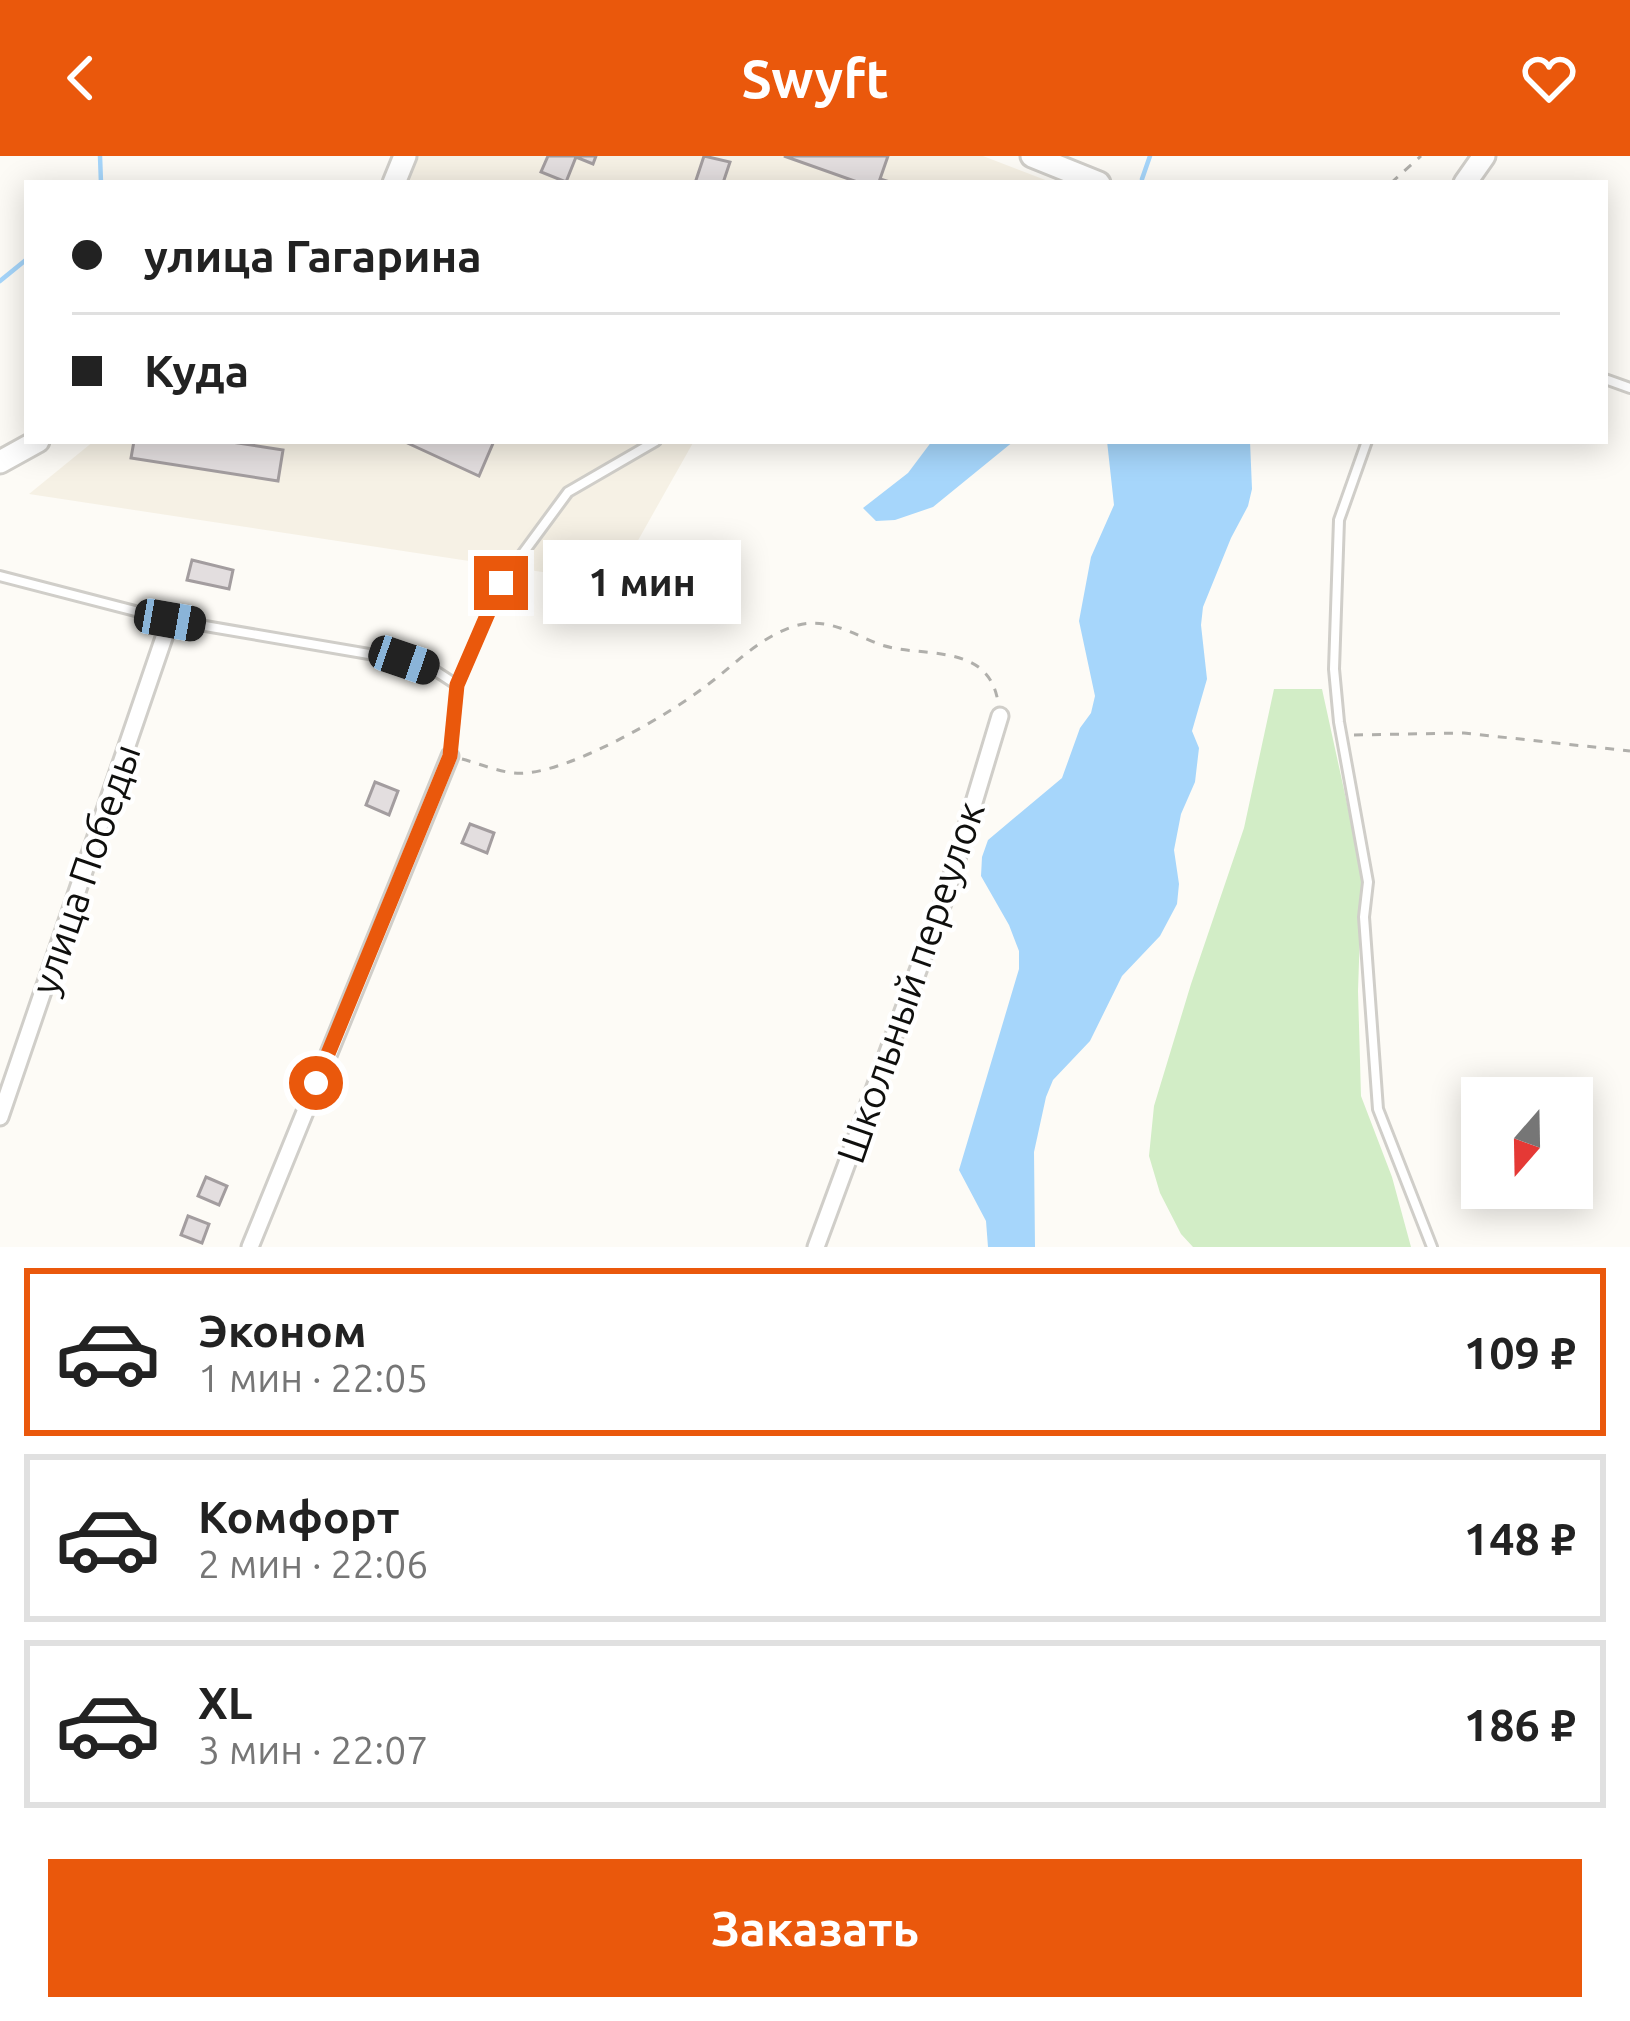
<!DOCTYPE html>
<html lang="ru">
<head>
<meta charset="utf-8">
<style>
	:root { --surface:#fff; --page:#f6f6f6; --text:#222; --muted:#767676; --line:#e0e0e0; --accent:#ea580c }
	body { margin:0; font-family:Ubuntu,sans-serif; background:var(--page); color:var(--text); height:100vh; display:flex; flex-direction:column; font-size:45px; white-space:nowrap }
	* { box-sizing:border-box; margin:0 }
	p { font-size:39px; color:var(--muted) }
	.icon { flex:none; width:66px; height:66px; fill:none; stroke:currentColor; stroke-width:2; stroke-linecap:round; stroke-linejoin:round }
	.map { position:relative; height:1091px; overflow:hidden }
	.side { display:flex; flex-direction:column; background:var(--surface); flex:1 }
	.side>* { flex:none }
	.guide { position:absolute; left:24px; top:24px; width:1584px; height:264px; border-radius:0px; box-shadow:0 6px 30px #0003; display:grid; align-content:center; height:264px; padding:0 48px; background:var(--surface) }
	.needle { width:78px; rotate:200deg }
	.buttons { position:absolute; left:1461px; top:921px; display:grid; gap:24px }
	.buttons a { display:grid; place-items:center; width:132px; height:132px; border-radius:0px; background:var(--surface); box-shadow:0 6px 30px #0003; font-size:60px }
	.end { position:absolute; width:54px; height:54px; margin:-27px; border:15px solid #ea580c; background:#fff; box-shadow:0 0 0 6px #fff }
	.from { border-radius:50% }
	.bubble { position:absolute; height:84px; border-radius:0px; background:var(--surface); box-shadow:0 6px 30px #0003; font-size:39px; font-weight:700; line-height:84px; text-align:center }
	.car { position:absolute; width:36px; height:72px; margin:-36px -18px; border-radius:15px; box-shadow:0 0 9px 3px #0007; background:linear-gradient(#222 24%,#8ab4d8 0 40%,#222 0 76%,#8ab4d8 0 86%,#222 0) }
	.guide b { display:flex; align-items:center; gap:42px; height:114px; font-size:45px }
	.guide b+b { border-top:3px solid var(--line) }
	.guide i { width:30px; height:30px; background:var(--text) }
	ul { padding:21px 0 0; list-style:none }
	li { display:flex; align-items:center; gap:36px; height:168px; margin:0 24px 18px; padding:0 24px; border:6px solid var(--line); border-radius:0px }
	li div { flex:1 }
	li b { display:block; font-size:45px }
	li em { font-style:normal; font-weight:700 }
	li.selected { border-color:var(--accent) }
	li>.icon { width:108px; height:108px; stroke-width:1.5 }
	.cta { display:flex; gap:24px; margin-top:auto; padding:24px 48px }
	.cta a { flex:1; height:138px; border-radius:0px; background:var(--accent); color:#fff; font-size:48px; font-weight:700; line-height:138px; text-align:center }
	header { display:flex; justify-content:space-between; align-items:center; height:156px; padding:0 48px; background:var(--accent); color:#fff; font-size:54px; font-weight:700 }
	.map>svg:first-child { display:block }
</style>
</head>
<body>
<header><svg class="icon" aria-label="back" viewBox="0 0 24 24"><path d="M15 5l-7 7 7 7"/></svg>Swyft<svg class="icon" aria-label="heart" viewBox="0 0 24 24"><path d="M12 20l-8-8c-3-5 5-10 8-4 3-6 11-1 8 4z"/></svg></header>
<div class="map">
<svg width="1630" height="1091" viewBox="0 0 1630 1091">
	<rect width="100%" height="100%" fill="#fdfbf6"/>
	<g fill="#f6f1e5">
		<path d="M417 0H983L1048 25 405 27Z"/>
		<path d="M94 285H694L614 427 29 338Z"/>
	</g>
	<path fill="#d2edc6" d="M1274 533H1322L1362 716 1358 835 1361 940 1392 1021 1411 1091H1193L1181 1078 1160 1037 1149 1000 1154 950 1191 828 1244 672Z"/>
	<g fill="#a6d6fb">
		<path d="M932 285H1014L933 351 895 364 876 365 863 352 908 317Z"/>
		<path d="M1107 285H1250L1252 333 1248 350 1231 382 1203 451 1201 469 1207 523 1192 575 1199 592 1195 626 1181 658 1174 694 1179 728 1177 748 1160 780 1122 820 1090 885 1053 924 1046 941 1034 996 1035 1091H988L986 1065 959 1014 1019 813V795L1009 769 981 720 982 701 988 684 1062 622 1080 572 1091 557 1095 540 1079 465 1091 401 1114 349Z"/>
	</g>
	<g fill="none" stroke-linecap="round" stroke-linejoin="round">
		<g stroke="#a6d6fb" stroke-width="4.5">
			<path d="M100 0 101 27"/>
			<path d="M1142 23 1150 0"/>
			<path d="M0 125 27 103"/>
		</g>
	</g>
	<g fill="#e3dedf" stroke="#a39d9f" stroke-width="3">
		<path d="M548 0H596L593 8 576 1 566 26 541 16Z"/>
		<path d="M704 0 730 6 723 27H695Z"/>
		<path d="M784 0H888L880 23 893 27H860Z"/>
		<path d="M134 285H225L283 294 278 325 131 302Z"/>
		<path d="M403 285H494L479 320Z"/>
		<path d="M192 404 233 414 229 433 187 424Z"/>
		<path d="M375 626 398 635 389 659 366 649Z"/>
		<path d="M470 668 494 677 487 697 462 687Z"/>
		<path d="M206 1021 227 1030 219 1049 198 1040Z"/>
		<path d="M188 1060 209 1068 202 1087 181 1079Z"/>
	</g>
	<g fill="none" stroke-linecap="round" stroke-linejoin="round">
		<g stroke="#d0cec9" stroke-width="14">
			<g id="lane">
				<path d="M1605 223 1630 232"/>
				<path d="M1367 285 1339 364 1334 513 1339 566 1368 726 1364 761 1378 953 1432 1091"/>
				<path d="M0 420 170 464 404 504 434 514 457 529 450 600"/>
				<path d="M457 529 501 427 568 336 656 285"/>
			</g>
		</g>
		<g stroke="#d0cec9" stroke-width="21">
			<g id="street">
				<path d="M0 961 170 464"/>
				<path d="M250 1091 450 600"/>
				<path d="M816 1091 947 736 1000 560"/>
			</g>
		</g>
		<g stroke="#d0cec9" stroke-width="27">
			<g id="secondary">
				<path d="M1032 0 1099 27"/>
				<path d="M394 27 405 0"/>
				<path d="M1465 27 1484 0"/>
				<path d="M0 306 38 285"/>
			</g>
		</g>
		<g stroke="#b0afab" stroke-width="3" stroke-dasharray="9 9" stroke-linecap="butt">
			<path d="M1391 27 1421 0"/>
			<path d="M1354 579 1464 577 1630 595"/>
			<path d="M462 603C481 608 505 619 525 617 573 614 667 560 706 530 733 510 757 484 789 472 822 459 847 475 876 487 917 504 988 483 998 546"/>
		</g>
		<use href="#lane" stroke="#fff" stroke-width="8"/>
		<use href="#street" stroke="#fff" stroke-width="15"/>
		<use href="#secondary" stroke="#fff" stroke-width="21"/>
	</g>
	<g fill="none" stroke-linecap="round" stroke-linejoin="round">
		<path stroke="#ea580c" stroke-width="15" d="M316 927 450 600 457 529 501 427"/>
	</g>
	<g text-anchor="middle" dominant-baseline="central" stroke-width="9" stroke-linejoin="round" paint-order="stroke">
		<g font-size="39" fill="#0f0f0d" stroke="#fff">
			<text transform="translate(85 713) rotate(-71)">улица Победы</text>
			<text transform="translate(910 826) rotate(-71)">Школьный переулок</text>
		</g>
	</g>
</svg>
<div class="buttons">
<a><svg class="needle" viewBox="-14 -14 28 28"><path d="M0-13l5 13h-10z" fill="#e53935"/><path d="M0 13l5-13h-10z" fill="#767676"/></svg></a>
</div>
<i class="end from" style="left:316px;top:927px"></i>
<i class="end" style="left:501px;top:427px"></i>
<div class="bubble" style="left:543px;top:384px;width:198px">1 мин</div>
<i class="car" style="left:170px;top:464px;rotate:100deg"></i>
<i class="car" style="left:404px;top:504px;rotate:109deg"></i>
<div class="guide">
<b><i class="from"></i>улица Гагарина</b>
<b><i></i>Куда</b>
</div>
</div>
<section class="side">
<ul>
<li class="selected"><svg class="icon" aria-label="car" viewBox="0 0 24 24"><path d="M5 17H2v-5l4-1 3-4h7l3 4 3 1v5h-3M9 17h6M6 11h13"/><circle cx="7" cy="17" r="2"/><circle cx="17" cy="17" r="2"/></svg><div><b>Эконом</b><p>1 мин · 22:05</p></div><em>109 ₽</em></li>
<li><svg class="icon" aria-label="car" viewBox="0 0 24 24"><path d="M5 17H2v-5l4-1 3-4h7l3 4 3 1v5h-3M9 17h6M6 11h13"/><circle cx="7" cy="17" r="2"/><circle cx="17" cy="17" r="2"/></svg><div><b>Комфорт</b><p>2 мин · 22:06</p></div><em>148 ₽</em></li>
<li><svg class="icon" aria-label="car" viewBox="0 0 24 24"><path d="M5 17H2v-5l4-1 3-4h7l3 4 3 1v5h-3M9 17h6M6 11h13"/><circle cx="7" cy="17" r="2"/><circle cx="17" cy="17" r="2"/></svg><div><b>XL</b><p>3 мин · 22:07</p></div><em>186 ₽</em></li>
</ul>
<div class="cta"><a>Заказать</a></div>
</section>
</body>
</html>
